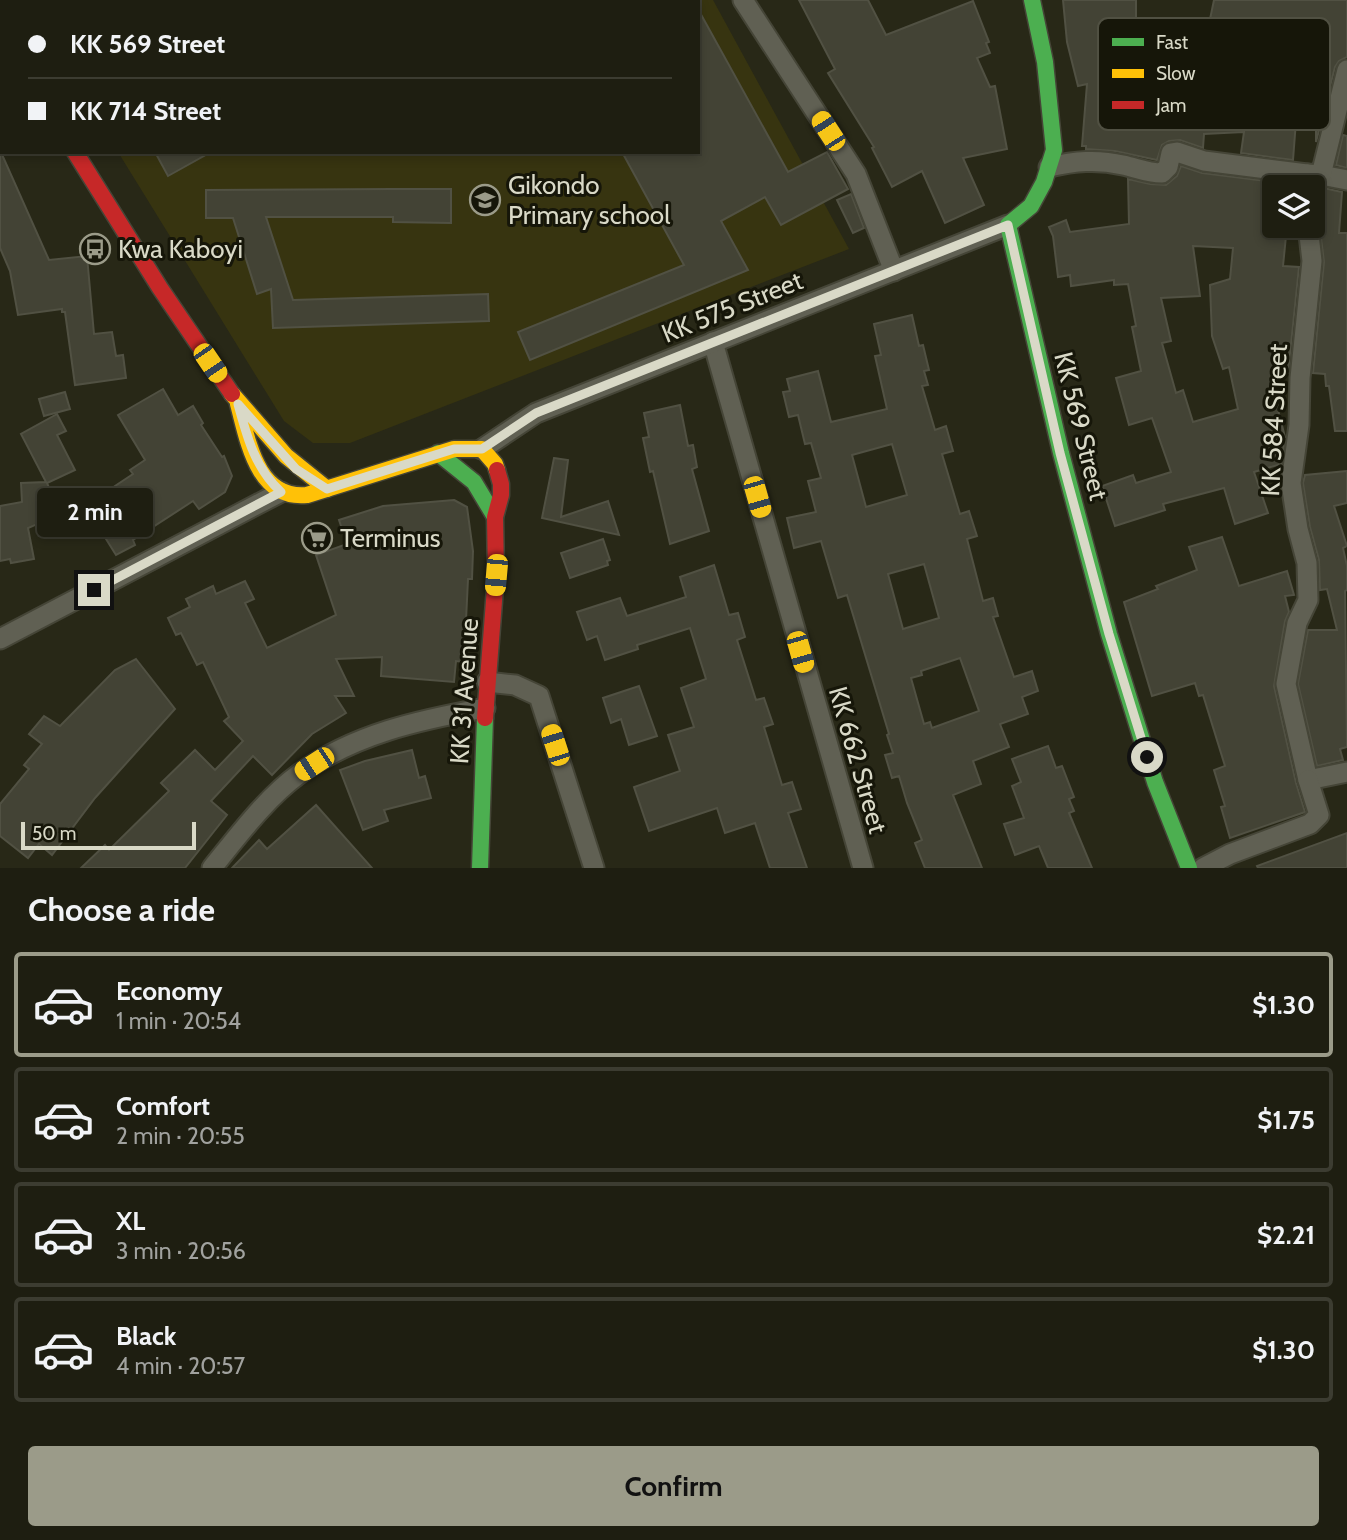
<!DOCTYPE html>
<html lang="en">
<head>
<meta charset="utf-8">
<style>
	:root { --surface:#1e1e11; --page:#26271a; --text:#f1f3f6; --muted:#a1a29f; --line:#3c3c31; --accent:#9b9b89 }
	body { margin:0; font-family:Cabin,sans-serif; background:var(--page); color:var(--text); height:100vh; display:flex; flex-direction:column; font-size:26px; white-space:nowrap }
	* { box-sizing:border-box; margin:0 }
	p { font-size:23px; color:var(--muted) }
	.icon { flex:none; width:38px; height:38px; fill:none; stroke:currentColor; stroke-width:2; stroke-linecap:round; stroke-linejoin:round }
	.map { position:relative; height:868px; overflow:hidden }
	.side { display:flex; flex-direction:column; background:var(--surface); flex:1 }
	.side>* { flex:none }
	.guide { position:absolute; left:0px; top:0px; width:700px; height:154px; box-shadow:0 4px 10px #0003,0 0 0 2px var(--line); display:grid; align-content:center; height:154px; padding:0 28px; background:var(--surface) }
	.fabs { position:absolute; left:1262px; top:175px; display:grid; gap:14px }
	.fabs a { display:grid; place-items:center; width:63px; height:63px; border-radius:7px; background:var(--surface); box-shadow:0 4px 10px #0003,0 0 0 2px var(--line); font-size:35px }
	.scale { position:absolute; left:21px; bottom:18px; width:175px; box-sizing:border-box; padding-left:7px; border:4px solid #d9d9c7; border-top:0; font-size:19px; line-height:24px; white-space:nowrap; color:#d9d9c7; -webkit-text-stroke:5px #161609; paint-order:stroke }
	.end { position:absolute; width:32px; height:32px; margin:-16px; border:9px solid #d9d9c7; background:#111; box-shadow:0 0 0 4px #111 }
	.from { border-radius:50% }
	.bubble { position:absolute; height:49px; border-radius:7px; background:var(--surface); box-shadow:0 4px 10px #0003,0 0 0 2px var(--line); font-size:23px; font-weight:700; line-height:49px; text-align:center }
	.car { position:absolute; width:21px; height:42px; margin:-21px -10px; border-radius:9px; box-shadow:0 0 5px 2px #0007; background:linear-gradient(#f5c518 24%,#345 0 40%,#f5c518 0 76%,#345 0 86%,#f5c518 0) }
	.guide b { display:flex; align-items:center; gap:24px; height:66px; font-size:26px }
	.guide b+b { border-top:2px solid var(--line) }
	.guide i { width:18px; height:18px; background:var(--text) }
	ul { padding:0; list-style:none }
	li { display:flex; align-items:center; gap:21px; height:105px; margin:0 14px 10px; padding:0 14px; border:4px solid var(--line); border-radius:7px }
	li div { flex:1 }
	li b { display:block; font-size:26px }
	li em { font-style:normal; font-weight:700 }
	li.active { border-color:var(--accent) }
	li>.icon { width:63px; height:63px; stroke-width:1.5 }
	h2 { padding:0 28px; font-size:32px; line-height:84px }
	.cta { display:flex; gap:14px; margin-top:auto; padding:14px 28px }
	.cta a { flex:1; height:80px; border-radius:7px; background:var(--accent); color:#111; font-size:28px; font-weight:700; line-height:80px; text-align:center }
	.map>svg:first-child { display:block }
</style>
</head>
<body>
<div class="map">
<svg width="1347" height="868" viewBox="0 0 1347 868">
	<rect width="100%" height="100%" fill="#282817"/>
	<path fill="#373410" d="M24 0H713L849 249 350 443H313L284 421 118 152H698V2Z"/>
	<g fill="#434335" stroke="#515143" stroke-width="2" fill-rule="evenodd">
		<path d="M799 0H868L886 35 973 1 989 42 986 43 990 53 977 58 990 87 995 86 1007 149 963 158 984 205 945 223 922 171 892 187 872 148 874 147 828 73 835 69Z"/>
		<path d="M1063 0H1136V26L1191 28V24H1209L1214 0H1347V57L1339 61 1335 67 1316 142V121H1296L1293 160 1241 153 1244 132 1204 134 1203 148 1180 140 1169 141 1162 145 1157 160 1115 151 1086 149V146H1082L1087 84 1078 86 1067 42Z"/>
		<path d="M698 9 788 172 827 152 848 189 781 225 765 197 721 221 748 270 530 360 518 332 684 265 622 152H698Z"/>
		<path d="M1343 135 1347 136V168L1336 165Z"/>
		<path d="M0 150 49 260 87 256 94 334 112 332 116 356 123 355 126 378 75 385 65 312H62V309L18 315 10 271 0 248Z"/>
		<path d="M155 152H211L168 176Z"/>
		<path d="M1181 166 1202 173 1290 184V187H1274V226H1287L1283 266 1299 267 1288 373 1274 372 1284 404 1277 406 1285 437 1282 438 1284 446 1281 464 1254 472 1268 513 1235 524 1224 488 1163 504 1165 510 1115 526 1102 486 1133 475 1136 483 1171 472 1152 418 1129 425 1116 378 1141 371 1132 327 1136 326 1128 284 1114 285V280L1071 286 1070 275 1058 277 1053 236 1049 227 1066 220 1070 232 1129 224 1128 179 1150 184 1166 185 1177 176ZM1193 246 1233 248 1230 279 1210 285 1212 336 1223 369 1229 367 1238 409 1193 422 1183 390 1176 393 1162 343 1171 341 1161 298 1200 296Z"/>
		<path d="M1319 187 1342 192 1339 233H1347V431H1335L1329 386H1326L1325 374 1313 373 1324 262 1319 222Z"/>
		<path d="M393 189H451V223L393 222V217H266L293 300 488 294 489 321 273 328 271 289 257 294 233 218H206V190Z"/>
		<path d="M851 194 864 228 853 233 837 200Z"/>
		<path d="M912 315 919 346 923 345 929 370 924 371 928 385 922 386 935 430 946 426 953 451 942 454 960 514 969 511 977 536 967 539 983 601 993 598 998 616 993 617 1014 677 1032 671 1038 691 1022 697 1028 714 1000 724 1009 747 973 761 981 784 953 795 982 868H925L915 843 922 840 907 803 899 776 892 778 885 755 893 753 887 735 889 734 847 595 838 598 821 541 794 548 787 518 816 512 808 481 821 478 811 443 805 444 798 415 789 417 783 392 790 391 787 379 818 371 831 422 887 409 875 356 881 355 874 324ZM892 444 907 495 866 507 852 455ZM924 564 939 618 903 629 888 574ZM960 658 979 711 932 728 930 722 924 724 911 678 922 675 921 671Z"/>
		<path d="M163 389 178 415 193 406 203 423 201 425 222 457 224 456 232 476 225 492 199 509 193 501 133 540 135 545 116 555 96 523 127 504 115 486 133 474 130 470 145 460 118 415Z"/>
		<path d="M65 392 70 409 44 416 39 399Z"/>
		<path d="M680 405 688 446 693 445 697 467 692 469 709 531 670 544 653 471 650 472 643 438 649 437 644 413Z"/>
		<path d="M57 414 66 431 57 435 75 470 47 483 60 514 28 528 34 559 11 563 10 559 0 561V506L22 502 21 483 46 482 21 434Z"/>
		<path d="M554 458 568 460 561 517 608 501 619 535 542 518Z"/>
		<path d="M1347 471V503L1334 506 1347 546 1343 548 1347 566V590L1345 591 1347 747 1340 749 1343 760 1317 766 1298 684 1308 630H1337L1327 589 1320 590 1319 560 1310 527 1303 483 1305 475Z"/>
		<path d="M454 500 467 507 473 551 472 579H468L464 662 456 661 454 682 381 676 382 657 336 659 354 696H335L346 713 312 734 272 775 253 756 211 801 227 815 185 868H81L105 845 109 850 169 791 161 783 195 750 215 770 243 741 224 721 229 717 203 662 197 665 181 633 176 635 168 618 190 607 186 599 213 586 216 594 245 581 254 599 245 603 267 648 336 615 316 555 347 544 339 520 383 506Z"/>
		<path d="M1222 537 1239 586 1287 571 1294 595 1285 596 1289 612 1285 621 1274 686 1296 783 1305 812 1230 838 1221 807 1225 806 1214 770 1225 766 1203 695 1199 696 1195 683 1152 696 1124 602 1158 589 1156 586 1197 570 1189 547Z"/>
		<path d="M603 539 610 560 607 561 608 565 570 578 561 553Z"/>
		<path d="M714 565 729 615 738 613 745 637 737 640 756 700 764 698 773 724 764 727 782 785 792 782 801 809 788 813 807 868H770L755 823 725 833 717 808 649 831 634 787 680 771 668 735 694 727 681 688 706 679 690 628 637 645 638 649 605 660 597 636 587 640 577 612 620 598 627 616 686 597 680 577Z"/>
		<path d="M136 659 175 709 95 798 52 855 39 844 28 858 0 836V804L29 769 24 765 42 744 29 734 44 716 60 726 115 670Z"/>
		<path d="M639 686 657 736 629 745 621 719 611 723 603 698Z"/>
		<path d="M1048 746 1056 768 1062 766 1074 797 1069 799 1074 811 1069 813 1092 868H1048L1039 846 1015 855 1004 824 1024 818 1012 786 1021 782 1012 759Z"/>
		<path d="M412 750 419 778 425 776 431 798 384 810 388 821 363 830 340 770 365 761Z"/>
		<path d="M316 805 372 868H232L259 840 267 849Z"/>
		<path d="M1347 833V868H1258L1257 866Z"/>
	</g>
	<g fill="none" stroke-linecap="round" stroke-linejoin="round">
		<g stroke="#454537" stroke-width="23">
			<g id="street">
				<path d="M743 0 856 174 894 271"/>
				<path d="M1049 167C1075 161 1097 159 1123 165 1137 168 1147 173 1162 173L1168 167 1171 153 1177 152 1204 161 1307 174"/>
				<path d="M1321 175 1347 180"/>
				<path d="M1307 187V174L1321 175 1347 70"/>
				<path d="M1308 226 1312 261 1300 378 1299 425 1291 483 1298 529 1307 563 1308 600 1297 623 1286 684 1308 780 1347 772"/>
				<path d="M713 342 863 868"/>
				<path d="M482 449 536 413 1008 225"/>
				<path d="M0 639 281 492"/>
				<path d="M487 682 515 685 539 696 594 868"/>
				<path d="M212 868C238 836 266 798 299 774 354 734 419 720 485 708"/>
				<path d="M1203 868 1230 854 1310 824 1319 815 1308 780"/>
			</g>
		</g>
		<g stroke="#454537" stroke-width="19">
			<g id="fast">
				<path d="M1032 0 1045 62 1054 150 1044 182 1031 206 1008 225 1061 453 1109 634 1155 782 1189 868"/>
				<path d="M0 33 2 36"/>
				<path d="M438 453 474 482 495 517"/>
				<path d="M480 868 485 718"/>
			</g>
		</g>
		<g stroke="#454537" stroke-width="19">
			<g id="slow">
				<path d="M232 394 286 456 327 489"/>
				<path d="M238 404C248 441 257 500 307 495L454 449H482L495 464 497 470"/>
			</g>
		</g>
		<g stroke="#454537" stroke-width="19">
			<g id="jam">
				<path d="M75 152 160 288 232 394"/>
				<path d="M485 718 496 575 495 517 501 495V484L497 470"/>
			</g>
		</g>
		<use href="#street" stroke="#606053" stroke-width="19"/>
		<use href="#fast" stroke="#4caf50" stroke-width="16"/>
		<use href="#slow" stroke="#ffc107" stroke-width="16"/>
		<use href="#jam" stroke="#c62828" stroke-width="16"/>
	</g>
	<g fill="none" stroke-linecap="round" stroke-linejoin="round">
		<path stroke="#d9d9c7" stroke-width="9" d="M94 590 281 492C255 468 247 437 238 404L296 469 327 489 454 449H482L536 413 1008 225 1060 453 1109 634 1147 757"/>
	</g>
	<defs>
		<g id="school-ring" transform="scale(1.575)"><circle r="9.5" fill="#161609" stroke="#9b9b89" stroke-width="1.5"/><path d="M0-5L7-2L0 1L-7-2ZM-4 1L0 2.5L4 1V4Q0 6-4 4Z" fill="#9b9b89"/></g>
		<g id="bus-ring" transform="scale(1.575)"><circle r="9.5" fill="#161609" stroke="#9b9b89" stroke-width="1.5"/><path d="M-5-6H5V4H4V6H2V4H-2V6H-4V4H-5ZM-3.5-4V0h7V-4ZM-3.5 1.2v1.5H-2V1.2ZM2 1.2v1.5H3.5V1.2Z" fill="#9b9b89"/></g>
		<g id="supermarket-ring" transform="scale(1.575)"><circle r="9.5" fill="#161609" stroke="#9b9b89" stroke-width="1.5"/><path d="M-6-5.5h2.5l.6 2H6L4.5 2H-2.5L-4.4-4H-6ZM-1.5 3.2a1.3 1.3 0 1 0 .1 0ZM3 3.2a1.3 1.3 0 1 0 .1 0Z" fill="#9b9b89"/></g>
	</defs>
	<g fill-rule="evenodd">
		<use href="#school-ring" x="485" y="200"/>
		<use href="#bus-ring" x="95" y="249"/>
		<use href="#supermarket-ring" x="317" y="538"/>
	</g>
	<g text-anchor="middle" dominant-baseline="central" stroke-width="6" stroke-linejoin="round" paint-order="stroke">
		<g font-size="26" fill="#d9d9c7" stroke="#161609" text-anchor="start">
			<text x="508" y="185">Gikondo<tspan x="508" dy="30">Primary school</tspan></text>
			<text x="118" y="249">Kwa Kaboyi</text>
			<text x="340" y="538">Terminus</text>
		</g>
		<g font-size="26" fill="#d9d9c7" stroke="#161609">
			<text transform="translate(732 307) rotate(-22)">KK 575 Street</text>
			<text transform="translate(1274 420) rotate(-87)">KK 584 Street</text>
			<text transform="translate(1081 426) rotate(76)">KK 569 Street</text>
			<text transform="translate(464 691) rotate(-86)">KK 31 Avenue</text>
			<text transform="translate(858 760) rotate(74)">KK 662 Street</text>
		</g>
	</g>
	<rect x="1098" y="18" width="232" height="112" rx="10" fill="#161609" stroke="#505042" stroke-width="2"/>
	<rect x="1112" y="38" width="32" height="8" fill="#4caf50"/>
	<rect x="1112" y="69" width="32" height="9" fill="#ffc107"/>
	<rect x="1112" y="101" width="32" height="8" fill="#c62828"/>
	<g font-size="19" fill="#d9d9c7">
		<text x="1156" y="49">Fast</text>
		<text x="1156" y="80">Slow</text>
		<text x="1156" y="112">Jam</text>
	</g>
</svg>
<div class="fabs">
<a><svg class="icon" aria-label="layers" viewBox="0 0 24 24"><path d="M12 4l9 5-9 5-9-5zM3 14l9 5 9-5"/></svg></a>
</div>
<div class="scale">50 m</div>
<i class="end from" style="left:1147px;top:757px"></i>
<i class="end" style="left:94px;top:590px"></i>
<div class="bubble" style="left:37px;top:488px;width:116px">2 min</div>
<i class="car" style="left:828px;top:131px;rotate:327deg"></i>
<i class="car" style="left:210px;top:363px;rotate:146deg"></i>
<i class="car" style="left:757px;top:497px;rotate:164deg"></i>
<i class="car" style="left:496px;top:575px;rotate:185deg"></i>
<i class="car" style="left:800px;top:652px;rotate:164deg"></i>
<i class="car" style="left:555px;top:745px;rotate:342deg"></i>
<i class="car" style="left:314px;top:764px;rotate:237deg"></i>
<div class="guide">
<b><i class="from"></i>KK 569 Street</b>
<b><i></i>KK 714 Street</b>
</div>
</div>
<section class="side">
<h2>Choose a ride</h2>
<ul>
<li class="active"><svg class="icon" aria-label="car" viewBox="0 0 24 24"><path d="M5 17H2v-5l4-1 3-4h7l3 4 3 1v5h-3M9 17h6M6 11h13"/><circle cx="7" cy="17" r="2"/><circle cx="17" cy="17" r="2"/></svg><div><b>Economy</b><p>1 min · 20:54</p></div><em>$1.30</em></li>
<li><svg class="icon" aria-label="car" viewBox="0 0 24 24"><path d="M5 17H2v-5l4-1 3-4h7l3 4 3 1v5h-3M9 17h6M6 11h13"/><circle cx="7" cy="17" r="2"/><circle cx="17" cy="17" r="2"/></svg><div><b>Comfort</b><p>2 min · 20:55</p></div><em>$1.75</em></li>
<li><svg class="icon" aria-label="car" viewBox="0 0 24 24"><path d="M5 17H2v-5l4-1 3-4h7l3 4 3 1v5h-3M9 17h6M6 11h13"/><circle cx="7" cy="17" r="2"/><circle cx="17" cy="17" r="2"/></svg><div><b>XL</b><p>3 min · 20:56</p></div><em>$2.21</em></li>
<li><svg class="icon" aria-label="car" viewBox="0 0 24 24"><path d="M5 17H2v-5l4-1 3-4h7l3 4 3 1v5h-3M9 17h6M6 11h13"/><circle cx="7" cy="17" r="2"/><circle cx="17" cy="17" r="2"/></svg><div><b>Black</b><p>4 min · 20:57</p></div><em>$1.30</em></li>
</ul>
<div class="cta"><a>Confirm</a></div>
</section>
</body>
</html>
